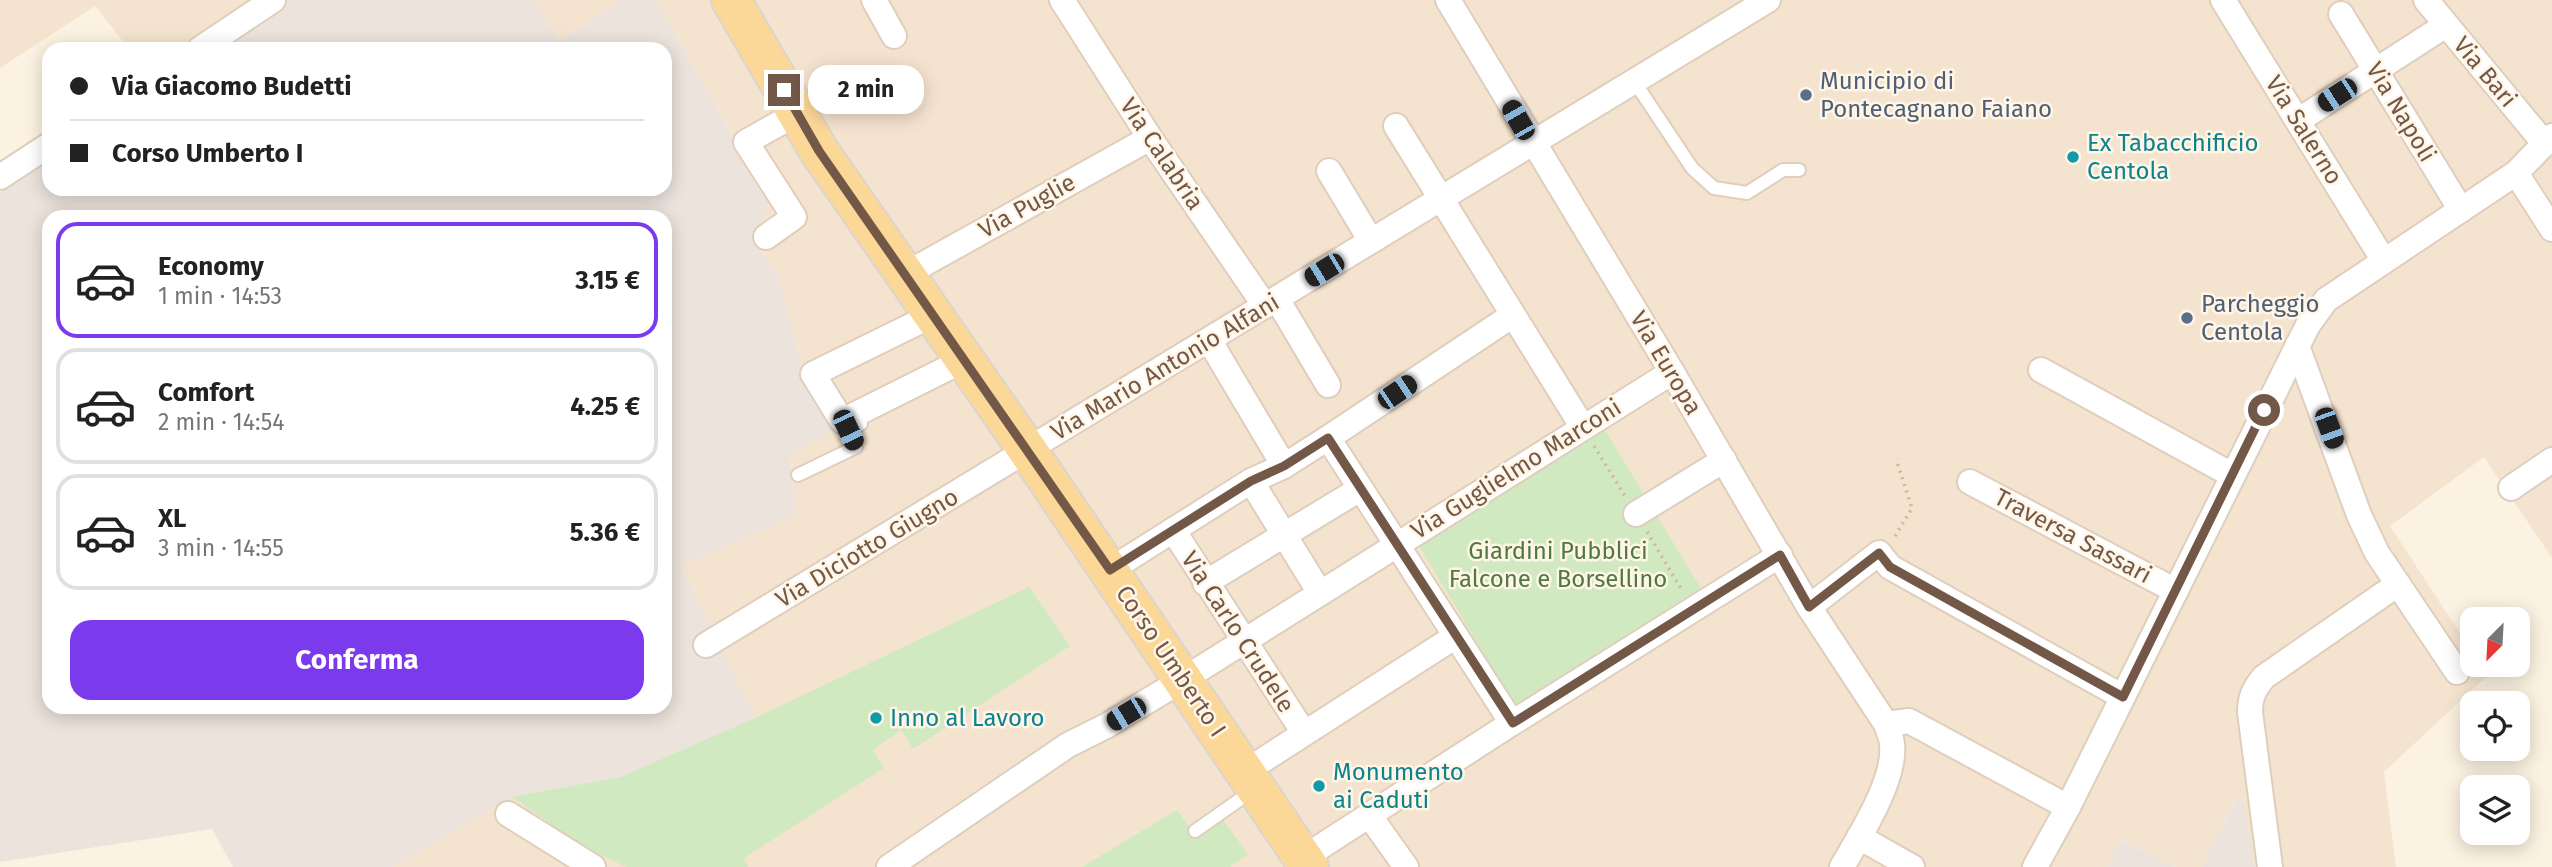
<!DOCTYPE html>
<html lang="it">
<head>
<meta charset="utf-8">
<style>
	:root { --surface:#fff; --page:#f6f6f6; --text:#222; --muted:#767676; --line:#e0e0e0; --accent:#7c3aed }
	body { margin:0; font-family:"Fira Sans",sans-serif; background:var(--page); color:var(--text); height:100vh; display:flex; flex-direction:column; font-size:26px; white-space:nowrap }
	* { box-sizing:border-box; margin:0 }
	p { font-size:23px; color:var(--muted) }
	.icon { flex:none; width:38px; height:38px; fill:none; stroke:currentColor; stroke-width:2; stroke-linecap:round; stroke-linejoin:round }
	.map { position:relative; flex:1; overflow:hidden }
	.panel { position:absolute; left:42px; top:210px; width:630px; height:504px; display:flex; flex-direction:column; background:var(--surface); border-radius:21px; box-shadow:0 4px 18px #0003 }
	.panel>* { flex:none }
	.banner { position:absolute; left:42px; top:42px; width:630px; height:154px; border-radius:21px; box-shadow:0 4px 18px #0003; display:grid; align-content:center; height:154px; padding:0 28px; background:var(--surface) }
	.needle { width:46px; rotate:204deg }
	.controls { position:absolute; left:2460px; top:607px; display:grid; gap:14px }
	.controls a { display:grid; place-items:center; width:70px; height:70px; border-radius:14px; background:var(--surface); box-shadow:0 4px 18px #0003; font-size:35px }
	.end { position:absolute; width:32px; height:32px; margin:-16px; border:9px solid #735848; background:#fff; box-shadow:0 0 0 4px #fff }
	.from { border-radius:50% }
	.bubble { position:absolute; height:49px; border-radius:21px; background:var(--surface); box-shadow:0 4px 18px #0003; font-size:23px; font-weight:700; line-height:49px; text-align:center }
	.car { position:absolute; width:21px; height:42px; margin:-21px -10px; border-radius:9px; box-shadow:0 0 5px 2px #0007; background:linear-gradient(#222 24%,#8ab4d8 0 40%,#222 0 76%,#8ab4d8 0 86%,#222 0) }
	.banner b { display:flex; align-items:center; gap:24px; height:66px; font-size:26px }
	.banner b+b { border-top:2px solid var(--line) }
	.banner i { width:18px; height:18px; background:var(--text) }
	ul { padding:12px 0 0; list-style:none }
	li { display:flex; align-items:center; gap:21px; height:116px; margin:0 14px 10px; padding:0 14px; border:4px solid var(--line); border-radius:21px }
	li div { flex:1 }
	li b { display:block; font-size:26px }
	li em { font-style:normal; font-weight:700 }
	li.on { border-color:var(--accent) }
	li>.icon { width:63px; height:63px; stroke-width:1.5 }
	.primary-button { display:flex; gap:14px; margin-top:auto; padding:14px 28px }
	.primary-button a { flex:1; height:80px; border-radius:21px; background:var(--accent); color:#fff; font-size:28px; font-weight:700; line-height:80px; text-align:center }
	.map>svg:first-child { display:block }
</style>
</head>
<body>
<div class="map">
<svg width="2552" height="867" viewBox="0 0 2552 867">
	<rect width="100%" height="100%" fill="#fcf2e1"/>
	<g fill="#f4e4cf">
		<path d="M0 0H284L212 49H129L95 6 0 68Z"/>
		<path d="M534 0H621L560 41Z"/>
		<path d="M656 0H2552V558L2484 457 2390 526 2473 653V665H2480L2487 676 2384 772 2396 867H2255L2240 790 2201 867H2175L2122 839 2107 867H393L512 797 755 718 681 566 797 515 789 455 803 368 778 276 754 242 769 200Z"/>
	</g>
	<g fill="#ebe3dc" fill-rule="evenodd">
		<path d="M284 0H534L560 41 621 0H656L769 201 754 242 778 276 803 368 834 429 789 455 797 515 681 566 755 718 621 777 512 797 393 867H233L212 829 0 862V192L49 159V189H665V49H212ZM49 217H665V707H49Z"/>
		<path d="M2241 789 2255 867H2201Z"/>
		<path d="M2121 839 2175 867H2107Z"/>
	</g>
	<g fill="#d0e9c0">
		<path d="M1602 425 1703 592 1515 705 1414 538Z"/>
		<path d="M1029 587 1070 646 913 749 901 730 873 750 884 768 744 858 748 867H626L585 847 512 797 621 777 755 718Z"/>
		<path d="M1177 810 1191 830 1217 812 1248 854 1230 867H1082Z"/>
	</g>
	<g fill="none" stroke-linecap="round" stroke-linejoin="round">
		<g stroke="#e0cebd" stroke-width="16">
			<g id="lane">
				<path d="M1634 81 1692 168 1714 188 1747 193 1783 170H1799"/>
				<path d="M798 475 856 447 848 431 861 424"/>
				<path d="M1195 831 1252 791"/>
			</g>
		</g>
		<g stroke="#e0cebd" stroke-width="28">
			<g id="street">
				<path d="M874 0 894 36"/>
				<path d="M1062 0 1150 138 1265 306"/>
				<path d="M1448 0 1672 372 1809 607 1886 724C1888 730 1892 738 1892 745 1896 780 1859 837 1842 867"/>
				<path d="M2223 0 2384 261"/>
				<path d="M2426 0 2545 144"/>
				<path d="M2341 14 2461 210"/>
				<path d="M200 49 273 0"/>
				<path d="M2299 120 2446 25"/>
				<path d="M1396 126 1582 426"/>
				<path d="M1329 171 1371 241"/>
				<path d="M2516 173 2552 229"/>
				<path d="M0 177 49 145"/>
				<path d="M766 237 794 217 746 142 798 113"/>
				<path d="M904 275 1150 138"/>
				<path d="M1277 299 1328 385"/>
				<path d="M933 315 813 374 842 421 964 360"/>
				<path d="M1209 340 1284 466"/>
				<path d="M2297 346 2359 515 2377 553 2457 672"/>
				<path d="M2041 370 2232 475"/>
				<path d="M1251 481 1320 593"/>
				<path d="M1970 482 2176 591"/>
				<path d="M2511 488 2552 460"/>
				<path d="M1636 514 1724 460"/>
				<path d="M1173 530 1304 733"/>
				<path d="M1110 570 1251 481 1284 466 1328 438 1513 315"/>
				<path d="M1205 583 1360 489"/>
				<path d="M1809 607 1879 553 1890 567 2123 697"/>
				<path d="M706 645 1768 0"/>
				<path d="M1512 723 1780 555"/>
				<path d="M1886 724 1909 721 2068 807"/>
				<path d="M1246 771 1456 636"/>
				<path d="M508 814 593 867"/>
				<path d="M1369 815 1406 867"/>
				<path d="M1859 837 1912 867"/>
				<path d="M1303 858 1512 723 1328 438"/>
				<path d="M889 867 1068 745 1106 726 1184 679 1672 372"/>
				<path d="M2035 867 2068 807 2308 325 2326 300 2516 173 2552 136"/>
				<path d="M2270 867 2250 712C2250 697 2254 689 2264 677L2398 584"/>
			</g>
		</g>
		<g stroke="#dbd4cf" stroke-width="42">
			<path id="primary" d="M731 0 819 151 1028 451 1309 867"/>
		</g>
		<g stroke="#d6b39c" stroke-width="3.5" stroke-dasharray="2 5" stroke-linecap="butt">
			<path d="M1594 446 1625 496"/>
			<path d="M1647 532 1683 592"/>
			<path d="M1895 536 1912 508 1896 459"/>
		</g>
		<use href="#lane" stroke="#fff" stroke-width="12"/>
		<use href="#street" stroke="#fff" stroke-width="24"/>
		<use href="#primary" stroke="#fcd898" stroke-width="38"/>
	</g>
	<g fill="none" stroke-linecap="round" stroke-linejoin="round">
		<path stroke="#735848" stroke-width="9" d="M784 90 819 151 1110 570 1251 481 1284 466 1328 438 1513 723 1780 555 1809 607 1879 553 1890 567 2123 697 2264 410"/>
	</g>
	<g fill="#5c6f8a" stroke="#fff6e7" stroke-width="2.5">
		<circle cx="1806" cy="95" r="7"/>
		<circle cx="2187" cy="318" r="7"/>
	</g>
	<g fill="#0f9aa8" stroke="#fff6e7" stroke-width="2.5">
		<circle cx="2073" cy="157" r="7"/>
		<circle cx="876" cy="718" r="7"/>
		<circle cx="1319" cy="786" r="7"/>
	</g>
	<g text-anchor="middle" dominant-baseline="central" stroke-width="5" stroke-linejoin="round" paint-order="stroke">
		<g font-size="24" fill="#735848" stroke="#fff6e7">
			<text transform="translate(2485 72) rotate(50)">Via Bari</text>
			<text transform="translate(2401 112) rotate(59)">Via Napoli</text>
			<text transform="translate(2304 130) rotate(58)">Via Salerno</text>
			<text transform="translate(1162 154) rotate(56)">Via Calabria</text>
			<text transform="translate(1027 206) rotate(-29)">Via Puglie</text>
			<text transform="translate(1666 363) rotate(59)">Via Europa</text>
			<text transform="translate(1165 367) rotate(-31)">Via Mario Antonio Alfani</text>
			<text transform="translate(1516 469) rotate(-32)">Via Guglielmo Marconi</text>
			<text transform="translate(2073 536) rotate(28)">Traversa Sassari</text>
			<text transform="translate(867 548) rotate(-31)">Via Diciotto Giugno</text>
			<text transform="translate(1238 632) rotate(57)">Via Carlo Crudele</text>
			<text transform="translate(1171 661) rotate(56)">Corso Umberto I</text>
		</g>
		<g font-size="24" fill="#4e5e75" stroke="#fff6e7" text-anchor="start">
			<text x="1820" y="81">Municipio di<tspan x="1820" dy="28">Pontecagnano Faiano</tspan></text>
			<text x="2201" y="304">Parcheggio<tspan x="2201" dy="28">Centola</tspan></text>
		</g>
		<g font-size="24" fill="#0d838f" stroke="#fff6e7" text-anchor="start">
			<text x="2087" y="143">Ex Tabacchificio<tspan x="2087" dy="28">Centola</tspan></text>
			<text x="890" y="718">Inno al Lavoro</text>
			<text x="1333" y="772">Monumento<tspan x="1333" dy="28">ai Caduti</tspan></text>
		</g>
		<g font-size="24" fill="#507940" stroke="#fff6e7">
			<text x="1558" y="551">Giardini Pubblici<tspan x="1558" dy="28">Falcone e Borsellino</tspan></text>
		</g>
	</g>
</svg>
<div class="controls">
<a><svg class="needle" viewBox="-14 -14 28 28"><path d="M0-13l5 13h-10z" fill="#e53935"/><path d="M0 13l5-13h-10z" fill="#767676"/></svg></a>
<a><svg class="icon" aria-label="locate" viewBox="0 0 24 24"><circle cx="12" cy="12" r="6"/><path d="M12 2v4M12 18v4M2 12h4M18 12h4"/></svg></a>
<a><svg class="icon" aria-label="layers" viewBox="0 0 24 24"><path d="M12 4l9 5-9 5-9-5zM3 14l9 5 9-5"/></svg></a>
</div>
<i class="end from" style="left:2264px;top:410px"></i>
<i class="end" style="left:784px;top:90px"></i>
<div class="bubble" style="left:808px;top:65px;width:116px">2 min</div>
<i class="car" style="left:2337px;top:95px;rotate:237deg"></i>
<i class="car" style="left:1518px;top:120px;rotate:330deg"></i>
<i class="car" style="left:1324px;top:270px;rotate:239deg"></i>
<i class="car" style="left:1397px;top:392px;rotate:56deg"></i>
<i class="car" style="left:2329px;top:428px;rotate:160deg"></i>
<i class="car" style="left:848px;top:430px;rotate:155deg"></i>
<i class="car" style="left:1126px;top:714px;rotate:239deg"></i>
<div class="banner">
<b><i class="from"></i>Via Giacomo Budetti</b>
<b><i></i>Corso Umberto I</b>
</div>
<section class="panel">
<ul>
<li class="on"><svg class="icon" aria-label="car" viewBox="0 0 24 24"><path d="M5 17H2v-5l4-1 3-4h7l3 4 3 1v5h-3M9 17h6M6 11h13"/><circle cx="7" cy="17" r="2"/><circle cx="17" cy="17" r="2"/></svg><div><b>Economy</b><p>1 min · 14:53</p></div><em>3.15 €</em></li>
<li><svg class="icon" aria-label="car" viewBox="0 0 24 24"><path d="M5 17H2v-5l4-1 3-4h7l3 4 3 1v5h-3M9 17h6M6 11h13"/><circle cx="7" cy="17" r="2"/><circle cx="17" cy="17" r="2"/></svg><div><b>Comfort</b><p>2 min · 14:54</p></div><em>4.25 €</em></li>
<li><svg class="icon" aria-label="car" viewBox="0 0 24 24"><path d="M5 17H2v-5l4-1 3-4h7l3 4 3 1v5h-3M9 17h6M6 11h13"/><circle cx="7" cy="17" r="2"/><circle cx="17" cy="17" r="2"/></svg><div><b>XL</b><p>3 min · 14:55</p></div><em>5.36 €</em></li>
</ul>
<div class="primary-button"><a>Conferma</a></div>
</section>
</div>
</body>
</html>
